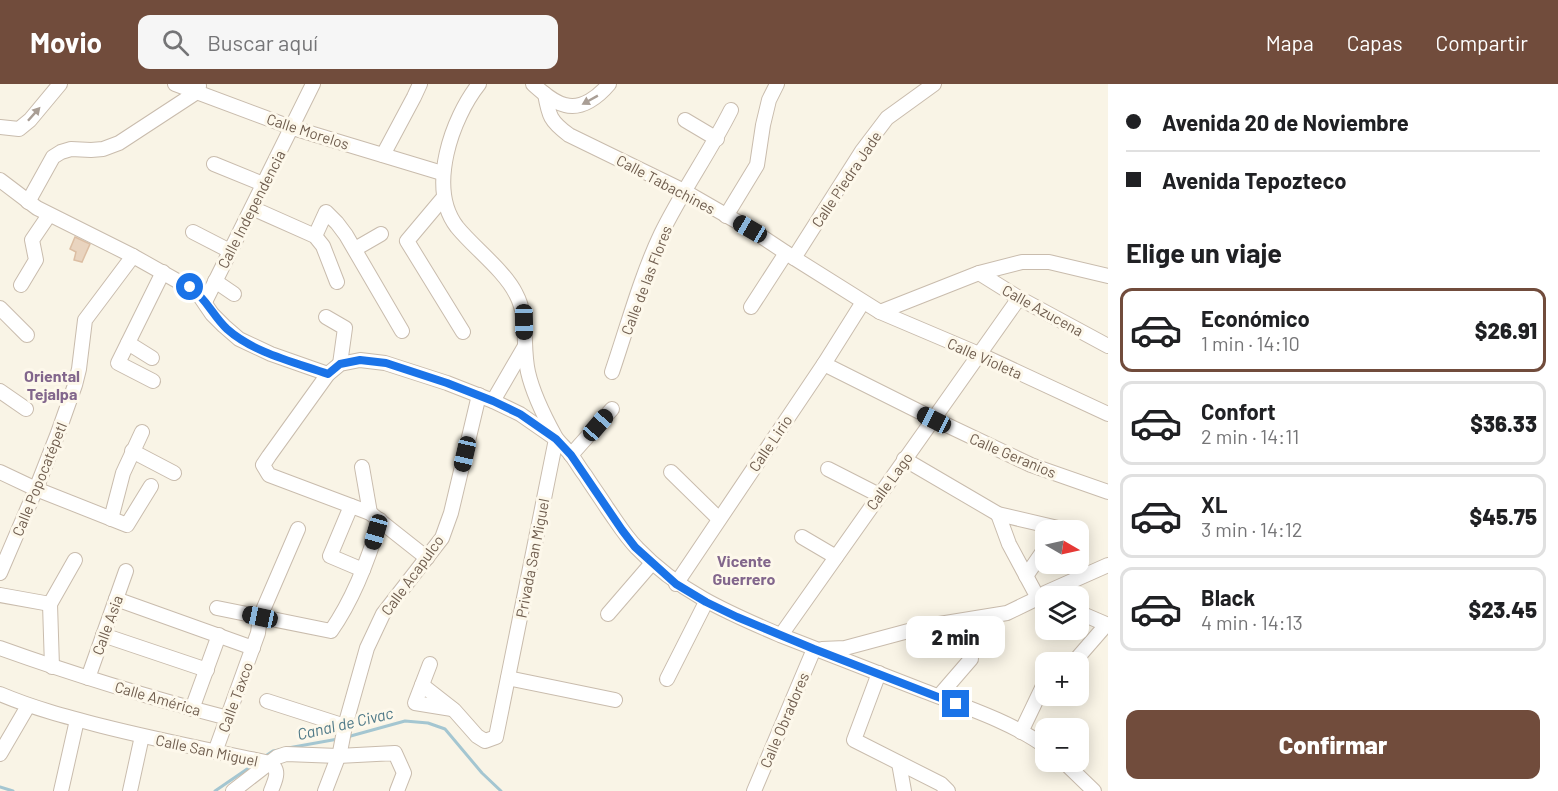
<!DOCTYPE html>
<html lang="es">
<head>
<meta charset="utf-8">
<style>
	:root { --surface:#fff; --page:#f6f6f6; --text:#202124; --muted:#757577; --line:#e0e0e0; --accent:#714c3c }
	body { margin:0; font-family:Barlow,sans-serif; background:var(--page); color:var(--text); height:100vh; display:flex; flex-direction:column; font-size:22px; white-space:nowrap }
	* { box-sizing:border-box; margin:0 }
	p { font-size:20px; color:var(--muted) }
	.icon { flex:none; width:33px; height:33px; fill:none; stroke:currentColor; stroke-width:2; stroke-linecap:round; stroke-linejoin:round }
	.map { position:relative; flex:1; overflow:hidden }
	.panel { display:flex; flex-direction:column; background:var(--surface); width:450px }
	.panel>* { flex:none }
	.top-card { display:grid; align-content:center; height:132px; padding:0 18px; background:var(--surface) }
	.needle { width:39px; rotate:99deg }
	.controls { position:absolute; left:1035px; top:436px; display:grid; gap:12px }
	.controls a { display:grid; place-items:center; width:54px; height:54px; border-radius:12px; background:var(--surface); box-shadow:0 3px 15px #0003; font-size:30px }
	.end { position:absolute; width:27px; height:27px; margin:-14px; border:8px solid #1a73e8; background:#fff; box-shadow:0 0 0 3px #fff }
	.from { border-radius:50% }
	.bubble { position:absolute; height:42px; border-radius:12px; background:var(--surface); box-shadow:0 3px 15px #0003; font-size:20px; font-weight:800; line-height:42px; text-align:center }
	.car { position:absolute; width:18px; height:36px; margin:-18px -9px; border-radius:8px; box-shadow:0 0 4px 2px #0007; background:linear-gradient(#222 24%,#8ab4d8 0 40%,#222 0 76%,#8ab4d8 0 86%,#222 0) }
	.top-card b { display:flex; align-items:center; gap:21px; height:57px; font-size:22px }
	.top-card b+b { border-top:2px solid var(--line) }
	.top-card i { width:15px; height:15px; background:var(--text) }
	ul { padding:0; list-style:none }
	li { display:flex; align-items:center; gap:18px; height:84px; margin:0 12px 9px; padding:0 6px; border:3px solid var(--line); border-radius:12px }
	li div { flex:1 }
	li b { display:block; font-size:22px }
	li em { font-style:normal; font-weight:800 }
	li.current { border-color:var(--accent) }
	li>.icon { width:54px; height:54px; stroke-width:1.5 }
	h2 { padding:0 18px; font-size:27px; line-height:72px }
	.button { display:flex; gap:12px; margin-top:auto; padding:12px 18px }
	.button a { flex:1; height:69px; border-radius:12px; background:var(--accent); color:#fff; font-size:24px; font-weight:800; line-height:69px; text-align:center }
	header { display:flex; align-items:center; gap:36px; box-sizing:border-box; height:84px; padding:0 30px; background:var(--accent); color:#fff }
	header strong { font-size:28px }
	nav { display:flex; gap:33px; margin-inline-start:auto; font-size:21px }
	.search { width:420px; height:54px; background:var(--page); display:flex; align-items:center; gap:15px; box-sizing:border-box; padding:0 21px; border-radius:12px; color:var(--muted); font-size:22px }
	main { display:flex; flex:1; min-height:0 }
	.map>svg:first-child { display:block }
</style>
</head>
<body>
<header>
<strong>Movio</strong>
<div class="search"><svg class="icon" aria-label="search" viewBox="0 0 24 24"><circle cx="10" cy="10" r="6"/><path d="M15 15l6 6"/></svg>Buscar aquí</div>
<nav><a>Mapa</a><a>Capas</a><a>Compartir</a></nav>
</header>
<main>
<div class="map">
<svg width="1108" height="707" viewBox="0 0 1108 707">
	<rect width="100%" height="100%" fill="#f9f4e6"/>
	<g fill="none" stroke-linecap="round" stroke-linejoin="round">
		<g stroke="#a4c6d1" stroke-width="3">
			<path d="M347 653 405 637 428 639 445 645 482 689 501 707"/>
			<path d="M288 664 338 655"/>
			<path d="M264 673 273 667 279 666"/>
			<path d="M0 703 13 707"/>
			<path d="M215 707 253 681"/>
		</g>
	</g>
	<path fill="#e9d4bf" stroke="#dcbea3" stroke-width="1.5" d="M75 153 90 160 82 178 74 176 76 168 70 165Z"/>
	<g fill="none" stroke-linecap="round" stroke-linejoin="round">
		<g stroke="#c9bcad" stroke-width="16">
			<g id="minor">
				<path d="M175 0 293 44 442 89"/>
				<path d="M479 0C452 34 427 104 457 143 474 164 504 186 516 210 529 234 522 262 528 288 533 310 544 332 555 352 559 359 566 364 571 371 576 377 580 385 585 391 592 402 600 413 607 424 617 438 625 452 637 464 678 507 726 528 780 551 828 570 876 588 924 607 963 622 1012 638 1046 663"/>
				<path d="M533 0C542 8 553 18 565 21 582 26 599 12 609 0"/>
				<path d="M545 10C549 32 550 37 569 51L684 107 750 145 794 174 880 228 979 270 1108 330"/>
				<path d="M685 36 717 55"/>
				<path d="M0 43 19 45 30 36 60 0"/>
				<path d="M383 71 414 13 420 0"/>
				<path d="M214 80 263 100"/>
				<path d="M0 96 37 124 133 172 197 208 212 230 224 242 239 255 271 270 328 290"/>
				<path d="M444 113 407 157 463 248"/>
				<path d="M28 118 53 73 61 68 71 65 91 66 103 65 119 59 197 8 199 2"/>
				<path d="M252 124 315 152 323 162 337 198"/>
				<path d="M726 132 757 81 763 41 769 16 777 0"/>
				<path d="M193 148 230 167"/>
				<path d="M315 152 326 128 337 139 346 151 402 247"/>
				<path d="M355 165 381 150"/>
				<path d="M794 174 862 67 887 34 934 0"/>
				<path d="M979 189 1019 214 1108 262"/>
				<path d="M215 197 234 210"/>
				<path d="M21 201 36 176 32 156 49 131"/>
				<path d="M205 218 313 0"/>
				<path d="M751 223 786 169"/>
				<path d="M0 224 27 251"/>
				<path d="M880 228 979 189 1022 178H1049L1108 192"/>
				<path d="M326 233 345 244 340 280"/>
				<path d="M128 259 152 274"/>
				<path d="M824 280 934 335 1031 381 1108 408"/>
				<path d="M612 288C627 244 641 192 661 150 682 107 710 68 731 26"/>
				<path d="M153 297 118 279 163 188"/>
				<path d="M0 307 26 325"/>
				<path d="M493 317 525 262"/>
				<path d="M132 367 174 389"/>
				<path d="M571 371 612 325"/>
				<path d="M904 375 998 430 1058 444 1056 447"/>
				<path d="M362 383 370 429"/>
				<path d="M828 385 879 411"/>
				<path d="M0 388 36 405 127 441 151 402"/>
				<path d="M671 388 719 435"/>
				<path d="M351 422 330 472 363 486"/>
				<path d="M998 430 1009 460 1038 514"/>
				<path d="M111 435 123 389 142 348"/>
				<path d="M802 453 836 473"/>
				<path d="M0 489 36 405 58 349 75 301 79 285 85 236 133 172"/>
				<path d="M1026 492 1046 463"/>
				<path d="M676 500 824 280 863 218"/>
				<path d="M0 511 50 520"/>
				<path d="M116 515 253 564"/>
				<path d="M50 520 52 583"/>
				<path d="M50 520 75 476"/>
				<path d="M217 524 331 547C354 514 369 474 380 436"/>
				<path d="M1078 528 1108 541"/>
				<path d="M608 530 652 479"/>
				<path d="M103 551 207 586"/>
				<path d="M781 551 1019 214"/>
				<path d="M0 564C75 591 151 614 228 634"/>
				<path d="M822 565 845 564 927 542 1007 529 1038 514 1045 509 1108 481"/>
				<path d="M1073 579 1106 541"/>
				<path d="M430 580 415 619 452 625"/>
				<path d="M879 589 854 656 941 700 948 707"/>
				<path d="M88 594 126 487"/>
				<path d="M508 594 615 616"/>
				<path d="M667 595 706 518"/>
				<path d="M422 601 454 626 477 652 485 657 496 653 556 355 520 330 493 317 447 299 385 279 360 276 340 280 328 290 269 372 263 381 269 391 370 429 427 474"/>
				<path d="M0 610C33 624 67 633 102 642 157 656 214 667 270 679"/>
				<path d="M939 612 971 575"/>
				<path d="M267 617 345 642"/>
				<path d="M192 625 219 551"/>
				<path d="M1021 648 1043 602"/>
				<path d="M215 668 258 549 260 533 298 445"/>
				<path d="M0 670 28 622"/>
				<path d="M1064 678 1094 707"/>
				<path d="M270 679C281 687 275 696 271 707"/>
				<path d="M899 679 904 707"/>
				<path d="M61 707 77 636"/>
				<path d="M130 707 142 652"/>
				<path d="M233 707 277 673 286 670 338 672 395 669 404 689 397 707"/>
				<path d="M325 707 340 668 345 642 367 564 383 530 442 454 451 429 479 311"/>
				<path d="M754 707 814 565"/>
			</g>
		</g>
		<use href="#minor" stroke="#fff" stroke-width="14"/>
	</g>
	<defs><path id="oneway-solid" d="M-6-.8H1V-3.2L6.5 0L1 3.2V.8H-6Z" transform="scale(1.5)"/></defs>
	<g fill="#a99e95">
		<use href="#oneway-solid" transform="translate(590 16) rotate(151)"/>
		<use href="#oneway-solid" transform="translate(34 30) rotate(-48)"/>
	</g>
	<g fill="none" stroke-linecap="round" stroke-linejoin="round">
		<path stroke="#1a73e8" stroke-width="8" d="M190 203C206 214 213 232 227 245 254 269 294 278 328 290L340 280 360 276 386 279 447 299 493 317 520 330 556 355 571 371 622 446 635 463 676 500 706 518 737 533 814 565 956 620"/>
	</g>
	<g text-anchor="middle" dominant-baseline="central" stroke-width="6" stroke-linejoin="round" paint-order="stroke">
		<g font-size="15" fill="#6f5d4e" stroke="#fdf8eb">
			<text transform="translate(308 47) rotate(18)">Calle Morelos</text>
			<text transform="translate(846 95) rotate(-56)">Calle Piedra Jade</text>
			<text transform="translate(666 100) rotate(28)">Calle Tabachines</text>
			<text transform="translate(251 125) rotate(-63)">Calle Independencia</text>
			<text transform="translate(646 196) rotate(-69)">Calle de las Flores</text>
			<text transform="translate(1043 226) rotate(29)">Calle Azucena</text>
			<text transform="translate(985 274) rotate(24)">Calle Violeta</text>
			<text transform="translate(770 359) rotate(-56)">Calle Lirio</text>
			<text transform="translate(1013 371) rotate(23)">Calle Geranios</text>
			<text transform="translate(39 395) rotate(-68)">Calle Popocatépetl</text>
			<text transform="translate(889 397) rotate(-54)">Calle Lago</text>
			<text transform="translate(532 474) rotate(-79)">Privada San Miguel</text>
			<text transform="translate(412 491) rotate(-54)">Calle Acapulco</text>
			<text transform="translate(107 541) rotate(-70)">Calle Asia</text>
			<text transform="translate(235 613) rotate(-70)">Calle Taxco</text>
			<text transform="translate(158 614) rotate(16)">Calle América</text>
			<text transform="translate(784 636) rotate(-67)">Calle Obradores</text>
			<text transform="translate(207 666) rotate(12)">Calle San Miguel</text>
		</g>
		<g font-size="16" font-weight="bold" fill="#82668c" stroke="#fdf8eb">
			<text x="52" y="291">Oriental<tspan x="52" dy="18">Tejalpa</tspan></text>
			<text x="744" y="476">Vicente<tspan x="744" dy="18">Guerrero</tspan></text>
		</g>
		<g font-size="16" font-style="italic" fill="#4d7887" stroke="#fdf8eb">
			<text transform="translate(345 639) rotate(-13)">Canal de Civac</text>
		</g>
	</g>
</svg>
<div class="controls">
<a><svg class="needle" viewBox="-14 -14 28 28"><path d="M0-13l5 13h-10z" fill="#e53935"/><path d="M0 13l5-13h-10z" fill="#757577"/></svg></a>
<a><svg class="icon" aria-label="layers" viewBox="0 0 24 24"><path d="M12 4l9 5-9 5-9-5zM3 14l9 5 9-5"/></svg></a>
<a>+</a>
<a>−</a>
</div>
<i class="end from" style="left:190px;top:203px"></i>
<i class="end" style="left:956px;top:620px"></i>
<div class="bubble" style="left:906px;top:532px;width:99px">2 min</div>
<i class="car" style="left:750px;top:145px;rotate:300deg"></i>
<i class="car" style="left:524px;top:238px;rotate:179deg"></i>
<i class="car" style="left:934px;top:336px;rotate:297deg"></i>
<i class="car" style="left:598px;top:341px;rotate:41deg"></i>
<i class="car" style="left:465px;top:370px;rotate:193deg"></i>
<i class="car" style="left:376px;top:448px;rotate:196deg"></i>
<i class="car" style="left:260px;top:533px;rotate:282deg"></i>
</div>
<section class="panel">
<div class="top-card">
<b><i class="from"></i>Avenida 20 de Noviembre</b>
<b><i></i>Avenida Tepozteco</b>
</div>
<h2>Elige un viaje</h2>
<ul>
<li class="current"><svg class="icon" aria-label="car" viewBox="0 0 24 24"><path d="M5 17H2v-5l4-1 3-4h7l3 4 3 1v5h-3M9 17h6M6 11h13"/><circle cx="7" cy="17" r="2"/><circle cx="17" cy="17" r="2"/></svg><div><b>Económico</b><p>1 min · 14:10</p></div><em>$26.91</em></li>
<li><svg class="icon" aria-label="car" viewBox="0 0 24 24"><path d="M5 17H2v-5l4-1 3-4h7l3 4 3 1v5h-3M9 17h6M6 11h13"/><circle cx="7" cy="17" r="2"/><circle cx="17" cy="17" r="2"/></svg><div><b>Confort</b><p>2 min · 14:11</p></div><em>$36.33</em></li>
<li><svg class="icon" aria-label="car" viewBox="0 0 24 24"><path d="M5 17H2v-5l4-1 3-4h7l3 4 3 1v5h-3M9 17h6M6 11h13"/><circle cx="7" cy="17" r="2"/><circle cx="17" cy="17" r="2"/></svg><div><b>XL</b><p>3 min · 14:12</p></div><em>$45.75</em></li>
<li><svg class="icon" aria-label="car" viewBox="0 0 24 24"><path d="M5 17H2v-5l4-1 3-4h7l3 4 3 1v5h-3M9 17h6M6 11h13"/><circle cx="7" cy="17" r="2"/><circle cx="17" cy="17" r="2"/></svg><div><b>Black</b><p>4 min · 14:13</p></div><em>$23.45</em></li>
</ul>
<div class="button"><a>Confirmar</a></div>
</section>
</main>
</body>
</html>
